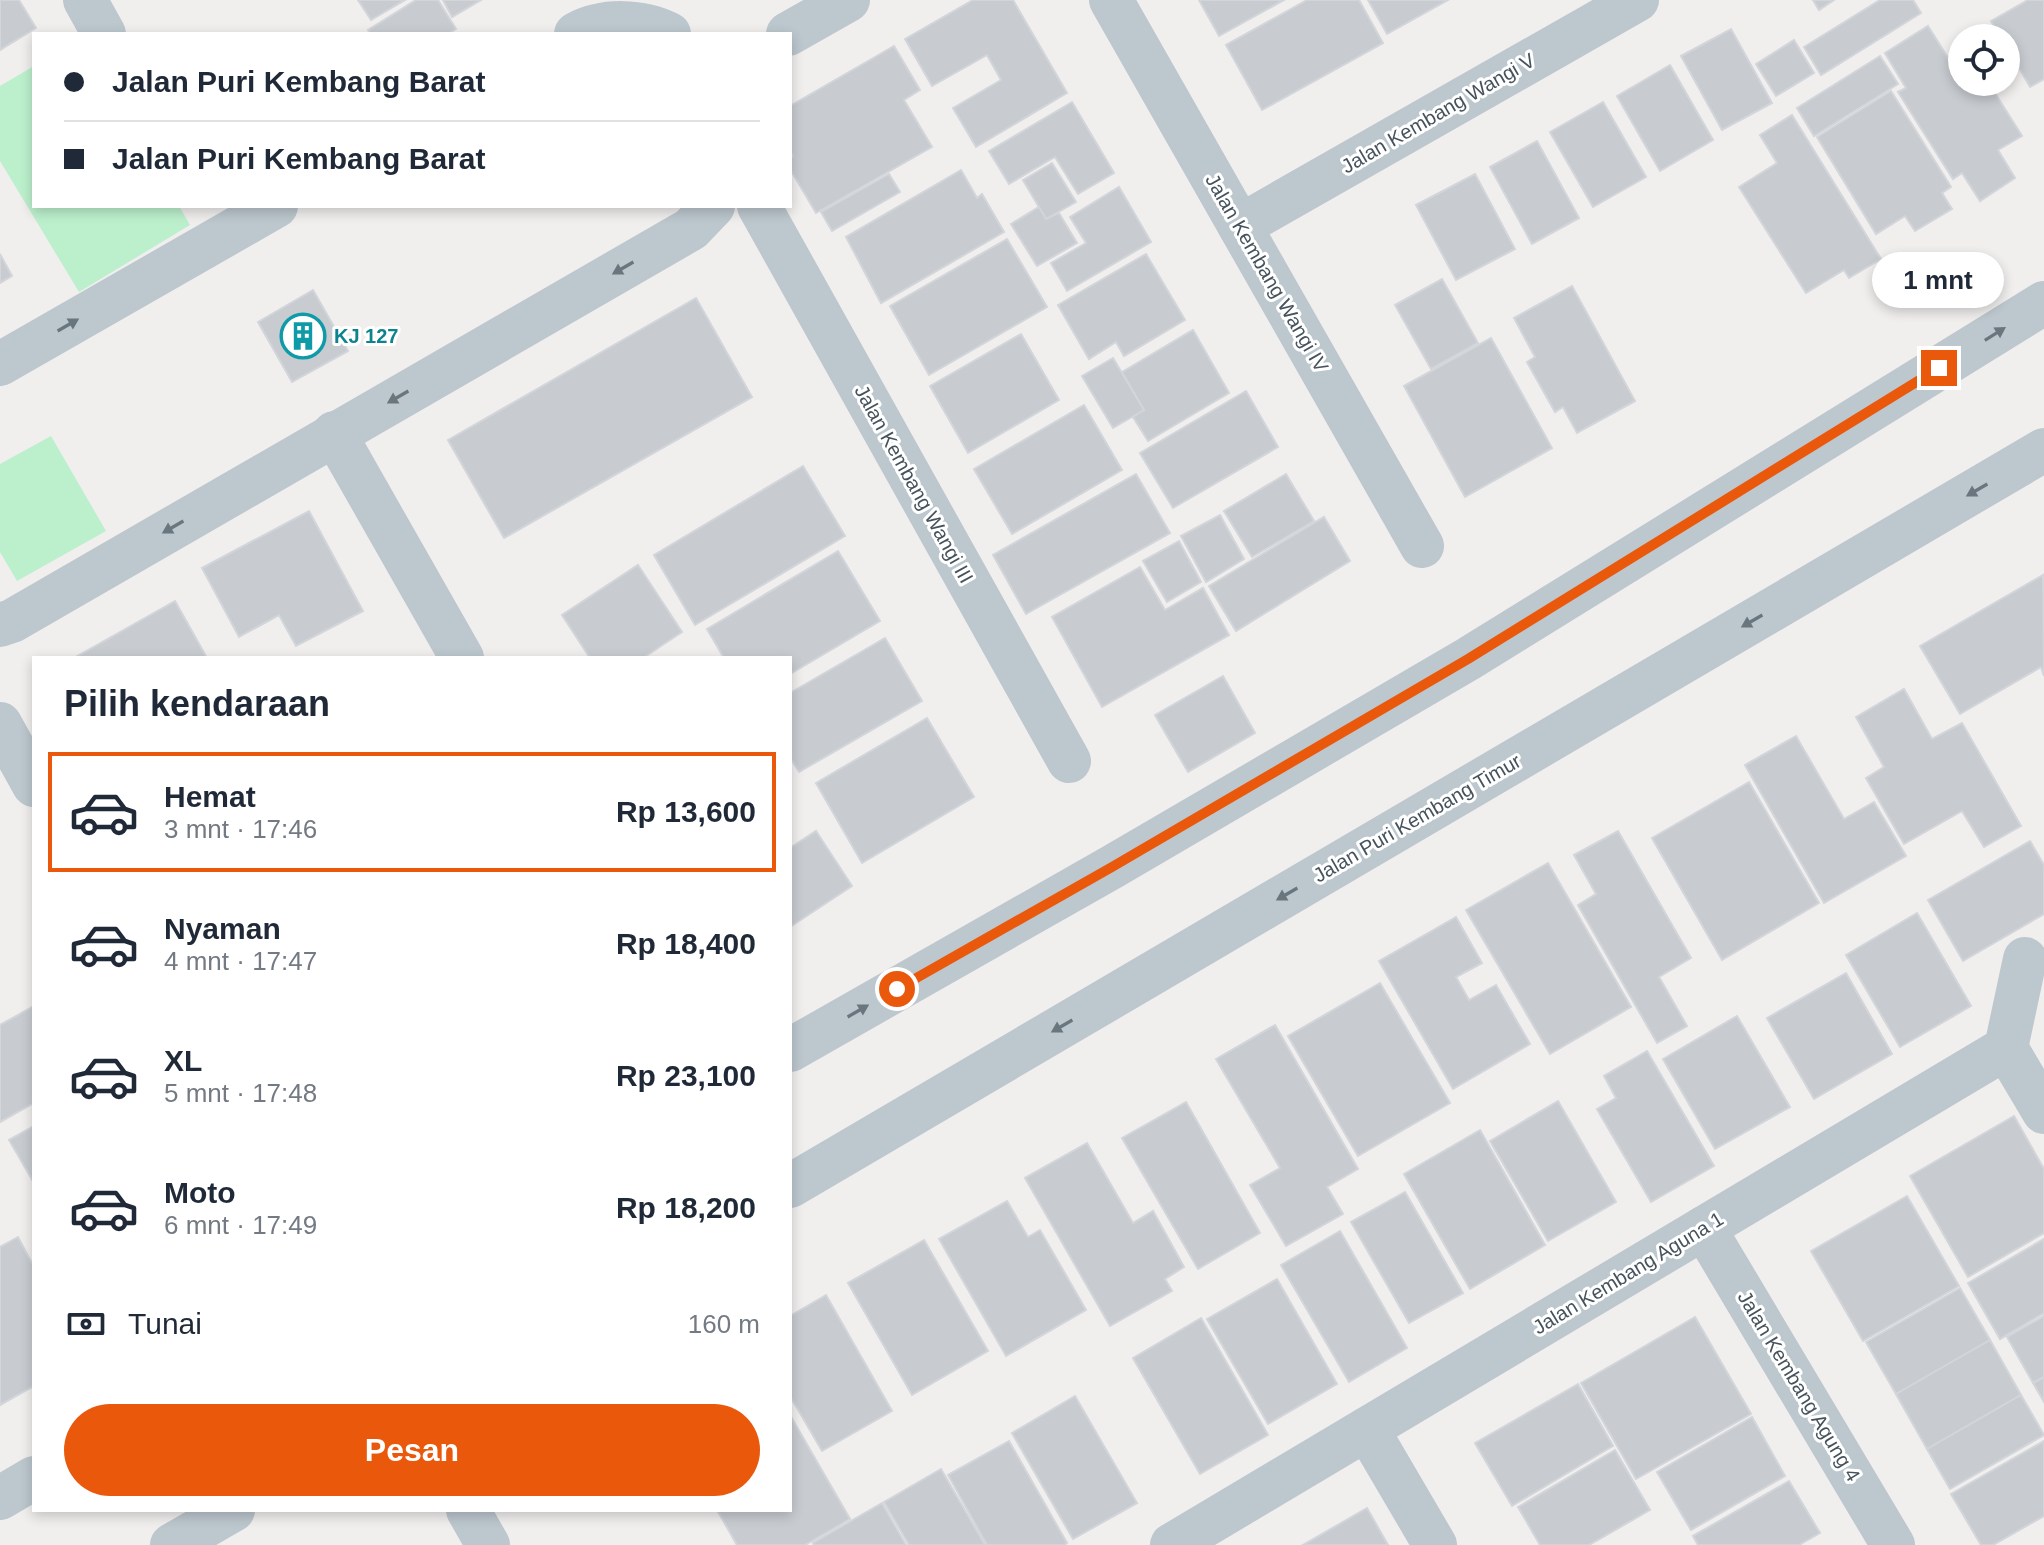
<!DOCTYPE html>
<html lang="id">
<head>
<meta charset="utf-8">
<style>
	:root { --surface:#fff; --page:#f6f6f7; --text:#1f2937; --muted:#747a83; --line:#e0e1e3; --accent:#ea580c }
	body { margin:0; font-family:Arial,sans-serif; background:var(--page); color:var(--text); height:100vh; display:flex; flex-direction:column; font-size:30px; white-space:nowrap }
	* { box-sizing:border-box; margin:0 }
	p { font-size:26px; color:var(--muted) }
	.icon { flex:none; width:44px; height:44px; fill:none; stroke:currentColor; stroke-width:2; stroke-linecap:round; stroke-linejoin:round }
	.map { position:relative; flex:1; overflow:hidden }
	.panel { position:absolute; left:32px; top:656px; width:760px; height:856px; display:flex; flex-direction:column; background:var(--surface); border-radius:0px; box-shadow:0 4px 12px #0003 }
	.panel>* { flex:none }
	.top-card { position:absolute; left:32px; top:32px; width:760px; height:176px; border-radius:0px; box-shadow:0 4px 12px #0003; display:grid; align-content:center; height:176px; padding:0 32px; background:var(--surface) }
	.controls { position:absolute; left:1948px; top:24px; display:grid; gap:16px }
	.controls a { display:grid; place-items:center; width:72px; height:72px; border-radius:50%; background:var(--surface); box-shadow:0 4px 12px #0003; font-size:40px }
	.end { position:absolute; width:36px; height:36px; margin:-18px; border:10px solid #ea580c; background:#fff; box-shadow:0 0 0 4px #fff }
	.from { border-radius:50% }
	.bubble { position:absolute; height:56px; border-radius:28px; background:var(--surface); box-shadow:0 4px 12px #0003; font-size:26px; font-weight:600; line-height:56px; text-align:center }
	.top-card b { display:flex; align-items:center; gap:28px; height:76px; font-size:30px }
	.top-card b+b { border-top:2px solid var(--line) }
	.top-card i { width:20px; height:20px; background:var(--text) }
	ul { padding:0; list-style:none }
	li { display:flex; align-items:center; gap:24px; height:120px; margin:0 16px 12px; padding:0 16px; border:4px solid transparent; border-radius:0px }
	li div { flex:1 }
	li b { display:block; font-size:30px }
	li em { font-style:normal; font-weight:600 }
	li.active { border-color:var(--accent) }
	li>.icon { width:72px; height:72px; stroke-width:1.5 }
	h2 { padding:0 32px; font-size:36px; line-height:96px }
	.pay { display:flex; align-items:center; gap:20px; height:88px; padding:0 32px; font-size:30px }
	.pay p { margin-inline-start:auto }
	.action { display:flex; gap:16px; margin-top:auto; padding:16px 32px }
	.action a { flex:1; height:92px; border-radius:48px; background:var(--accent); color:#fff; font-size:32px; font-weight:600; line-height:92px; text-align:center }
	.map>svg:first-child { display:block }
</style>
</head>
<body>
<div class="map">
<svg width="2044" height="1545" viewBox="0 0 2044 1545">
	<rect width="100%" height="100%" fill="#f1eeee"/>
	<g fill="#bcf0cd">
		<path d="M34 66V206H179L190 225 79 292 0 161V86Z"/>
		<path d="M51 436 106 531 17 581 0 552V464Z"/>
	</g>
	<g fill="#c8ccd1" stroke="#d2d5da" stroke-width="2">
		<path d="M0 0H19L36 28 0 50Z"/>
		<path d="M358 0H405L371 20Z"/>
		<path d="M416 0H438L456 29 448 34H371L368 30Z"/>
		<path d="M443 0H481L452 17Z"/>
		<path d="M973 0H1013L1067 93 976 147 953 108 1001 80 987 55 932 86 905 39Z"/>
		<path d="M1199 0H1284L1219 36Z"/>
		<path d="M1307 0H1359L1383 43 1262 110 1226 45Z"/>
		<path d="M1368 0H1448L1387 34Z"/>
		<path d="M1813 0H1834L1819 10Z"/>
		<path d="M1880 0H1913L1921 13 1821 75 1804 47Z"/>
		<path d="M2028 0H2044V79L2030 87 2006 46V38H2001L1991 21Z"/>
		<path d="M1928 26 1950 61 1962 53V82H1988L2022 136 1998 150 2015 178 1980 201 1962 173 1953 179 1898 92 1906 88 1885 53Z"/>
		<path d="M1731 29 1772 103 1722 130 1681 56Z"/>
		<path d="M1794 40 1814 73 1776 96 1756 64Z"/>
		<path d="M894 46 920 90 904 100 932 147 816 213 790 169V158L793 156 790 151V106Z"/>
		<path d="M1880 56 1898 84 1814 136 1797 108Z"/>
		<path d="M1670 65 1713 140 1660 171 1617 96Z"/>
		<path d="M1891 91 1951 187 1942 193 1952 209 1915 231 1905 216 1876 234 1817 137Z"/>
		<path d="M1072 102 1114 173 1078 194 1055 157 1009 184 989 151Z"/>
		<path d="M1603 102 1646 177 1593 207 1550 132Z"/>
		<path d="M1792 115 1881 259 1849 278 1844 270 1806 293 1739 187 1777 163 1760 135Z"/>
		<path d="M1537 141 1579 218 1532 244 1490 167Z"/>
		<path d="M1052 163 1076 202 1046 219 1023 180Z"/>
		<path d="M961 170 977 198 982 194 1004 232 881 303 846 237Z"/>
		<path d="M889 174 900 192 832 231 821 212Z"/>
		<path d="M1475 174 1515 249 1456 280 1416 205Z"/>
		<path d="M1119 187 1151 242 1067 291 1051 263 1086 243 1070 217Z"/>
		<path d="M1039 207 1046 219 1059 213 1077 243 1037 266 1011 224Z"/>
		<path d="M1007 239 1047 307 929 375 890 306Z"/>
		<path d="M0 254 12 276 0 283Z"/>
		<path d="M1146 254 1185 320 1124 356 1116 342 1089 359 1058 305Z"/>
		<path d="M1442 279 1478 343 1431 369 1395 305Z"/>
		<path d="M1572 286 1635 401 1577 433 1563 407 1555 412 1527 362 1535 357 1514 318Z"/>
		<path d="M313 290 348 351 292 382 258 322Z"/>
		<path d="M696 298 752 397 504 538 448 440Z"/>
		<path d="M1193 330 1229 393 1148 441 1133 417 1144 410 1122 372Z"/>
		<path d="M1021 334 1059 400 968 453 930 386Z"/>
		<path d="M1491 338 1552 448 1465 497 1404 386Z"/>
		<path d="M1113 358 1144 410 1113 428 1082 376Z"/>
		<path d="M1246 391 1278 447 1173 508 1140 453Z"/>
		<path d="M1084 405 1122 470 1012 534 974 469Z"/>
		<path d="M803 466 845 536 695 625 654 555Z"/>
		<path d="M1136 474 1170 533 1026 614 993 555Z"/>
		<path d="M1286 474 1314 521 1252 557 1224 511Z"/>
		<path d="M309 511 363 611 296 646 279 615 239 637 202 568Z"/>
		<path d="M1220 515 1244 559 1206 582 1181 536Z"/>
		<path d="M1324 517 1350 561 1236 631 1209 586Z"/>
		<path d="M1179 541 1201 582 1167 602 1143 561Z"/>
		<path d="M838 551 880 621 790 674V658H724L707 629Z"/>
		<path d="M638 565 682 632 643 658H590L562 615Z"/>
		<path d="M1140 567 1165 610 1203 588 1229 635 1102 707 1052 617Z"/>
		<path d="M2043 575 2044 676 2041 667 1960 714 1920 646Z"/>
		<path d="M175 601 207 658H74Z"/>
		<path d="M885 638 922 701 799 772 790 757V693Z"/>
		<path d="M1223 676 1255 733 1188 772 1155 715Z"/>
		<path d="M1904 689 1932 739 1962 723 2021 826 1984 847 1962 811 1904 844 1866 778 1884 767 1856 717Z"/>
		<path d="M927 718 974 797 862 863 816 783Z"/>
		<path d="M1796 736 1844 819 1874 802 1906 856 1824 903 1745 765Z"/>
		<path d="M1749 782 1819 903 1722 960 1652 838Z"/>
		<path d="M816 831 852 886 790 927V848Z"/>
		<path d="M1618 831 1691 958 1659 977 1687 1026 1657 1043 1578 905 1596 894 1574 855Z"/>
		<path d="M2030 841 2044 865V914L1963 961 1928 900Z"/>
		<path d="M1548 863 1631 1007 1550 1054 1466 910Z"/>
		<path d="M1917 913 1971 1006 1900 1047 1846 955Z"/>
		<path d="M1456 917 1482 963 1456 977 1469 1000 1496 985 1530 1044 1453 1089 1379 961Z"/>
		<path d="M1846 973 1892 1054 1814 1099 1767 1018Z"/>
		<path d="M1380 983 1450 1103 1358 1156 1288 1036Z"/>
		<path d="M34 1006V1103L0 1122V1025Z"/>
		<path d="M1737 1016 1790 1107 1715 1149 1663 1059Z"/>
		<path d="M1275 1025 1358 1169 1327 1187 1343 1214 1286 1246 1250 1185 1280 1168 1216 1059Z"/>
		<path d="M1647 1051 1714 1166 1651 1202 1597 1109 1616 1098 1604 1076Z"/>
		<path d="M1558 1101 1616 1202 1548 1241 1490 1141Z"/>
		<path d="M1186 1102 1260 1233 1198 1269 1122 1138Z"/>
		<path d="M2014 1116 2044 1169V1233L1968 1277 1910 1176Z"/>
		<path d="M34 1126V1183L9 1140Z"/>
		<path d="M1480 1130 1545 1245 1470 1289 1404 1174Z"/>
		<path d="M1087 1143 1133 1223 1153 1211 1184 1267 1165 1279 1172 1291 1110 1326 1025 1178Z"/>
		<path d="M1405 1192 1463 1293 1409 1323 1351 1222Z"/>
		<path d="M1907 1196 1959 1286 1863 1341 1811 1251Z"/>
		<path d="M1007 1201 1028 1237 1040 1230 1086 1310 1006 1356 939 1239Z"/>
		<path d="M1340 1231 1407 1348 1349 1382 1281 1265Z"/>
		<path d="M18 1237 34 1267V1386L0 1405V1247Z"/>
		<path d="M2044 1239V1313L2000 1339 1968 1283Z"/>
		<path d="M924 1240 988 1351 912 1395 848 1283Z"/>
		<path d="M1277 1279 1337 1384 1268 1424 1207 1319Z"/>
		<path d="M1960 1288 1990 1340 1896 1394 1866 1342Z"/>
		<path d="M826 1295 892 1411 822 1451 790 1396V1316Z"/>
		<path d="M2044 1316V1377L2033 1383 2007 1337Z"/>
		<path d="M1695 1317 1751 1414 1636 1479 1581 1383Z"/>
		<path d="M1201 1318 1268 1435 1200 1474 1133 1358Z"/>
		<path d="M1990 1340 2021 1395 1927 1449 1896 1394Z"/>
		<path d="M2044 1377V1402L2033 1383Z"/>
		<path d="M1578 1384 1613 1446 1512 1506 1475 1443Z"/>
		<path d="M2021 1395 2044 1435 1950 1489 1927 1449Z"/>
		<path d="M1075 1396 1137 1503 1073 1539 1012 1433Z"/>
		<path d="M790 1415 850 1519 805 1545H737L717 1510H790Z"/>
		<path d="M1752 1417 1785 1476 1691 1530 1657 1472Z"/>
		<path d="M1009 1441 1067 1543 1064 1545H987L948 1475Z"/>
		<path d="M2044 1441V1516L1993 1545H1981L1951 1494Z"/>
		<path d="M1615 1450 1650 1510 1589 1545H1540L1518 1507Z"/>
		<path d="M941 1469 985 1545H909L884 1502Z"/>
		<path d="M1789 1481 1820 1533 1799 1545H1698L1693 1536Z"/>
		<path d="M882 1503 906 1545H814L813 1543Z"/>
		<path d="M1367 1508 1388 1545H1303Z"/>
	</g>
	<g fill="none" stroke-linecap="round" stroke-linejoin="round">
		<g stroke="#bcc7ce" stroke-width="44">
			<path d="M85 0 104 34"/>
			<path d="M1111 0 1422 546"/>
			<path d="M576 34C603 19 642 20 669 34"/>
			<path d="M788 34 848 0"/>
			<path d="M759 206 1069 761"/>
			<path d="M1240 226 1637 0"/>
			<path d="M0 364 276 206"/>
			<path d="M334 433 462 658"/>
			<path d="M0 625 12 621 691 229 713 206"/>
			<path d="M0 724 34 785"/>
			<path d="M2006 1048 2044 1112"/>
			<path d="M790 1050 1112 867 1468 659 2044 303"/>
			<path d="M790 1186 2044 450"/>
			<path d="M1704 1228 1893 1545"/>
			<path d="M1367 1429 1435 1545"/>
			<path d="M0 1498 34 1478"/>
			<path d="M468 1510 488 1545"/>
			<path d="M172 1545 233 1510"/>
			<path d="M1172 1545 2006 1048 2025 959"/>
		</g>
	</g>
	<defs><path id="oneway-solid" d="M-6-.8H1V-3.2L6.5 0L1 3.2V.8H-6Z" transform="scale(2)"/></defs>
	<g fill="#69767e">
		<use href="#oneway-solid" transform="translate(623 268) rotate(150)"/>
		<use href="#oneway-solid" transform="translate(68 325) rotate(-30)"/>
		<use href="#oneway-solid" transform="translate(1995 334) rotate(-32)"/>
		<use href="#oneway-solid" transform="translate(398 397) rotate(150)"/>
		<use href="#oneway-solid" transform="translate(1977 490) rotate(150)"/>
		<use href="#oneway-solid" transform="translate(173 527) rotate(150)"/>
		<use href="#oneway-solid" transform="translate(1752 621) rotate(150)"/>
		<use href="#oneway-solid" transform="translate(1287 894) rotate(150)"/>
		<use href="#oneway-solid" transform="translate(858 1011) rotate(-30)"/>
		<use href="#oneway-solid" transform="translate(1062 1026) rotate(150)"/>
	</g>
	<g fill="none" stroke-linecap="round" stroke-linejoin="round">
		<path stroke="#ea580c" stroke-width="10" d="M897 989 1112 867 1468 659 1939 368"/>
	</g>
	<defs>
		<g id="building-ring" transform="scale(2.3)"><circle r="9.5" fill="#fff" stroke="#0f9aa8" stroke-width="1.5"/><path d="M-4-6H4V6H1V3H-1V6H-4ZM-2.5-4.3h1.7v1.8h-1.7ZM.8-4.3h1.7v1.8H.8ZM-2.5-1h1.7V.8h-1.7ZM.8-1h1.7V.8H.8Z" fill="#0f9aa8"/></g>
	</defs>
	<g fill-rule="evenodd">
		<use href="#building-ring" x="303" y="336"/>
	</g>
	<g text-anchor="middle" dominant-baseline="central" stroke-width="6" stroke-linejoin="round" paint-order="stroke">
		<g font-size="20" fill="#46535c" stroke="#fff">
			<text transform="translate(1438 113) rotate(-30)">Jalan Kembang Wangi V</text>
			<text transform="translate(1267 273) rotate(60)">Jalan Kembang Wangi IV</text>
			<text transform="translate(914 484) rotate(61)">Jalan Kembang Wangi III</text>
			<text transform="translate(1417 818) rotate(-30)">Jalan Puri Kembang Timur</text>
			<text transform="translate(1628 1273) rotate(-31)">Jalan Kembang Aguna 1</text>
			<text transform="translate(1799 1386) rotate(59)">Jalan Kembang Agung 4</text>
		</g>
		<g font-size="20" font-weight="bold" fill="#0d838f" stroke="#fff" text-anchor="start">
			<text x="334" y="336">KJ 127</text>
		</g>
	</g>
</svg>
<div class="controls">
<a><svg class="icon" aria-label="locate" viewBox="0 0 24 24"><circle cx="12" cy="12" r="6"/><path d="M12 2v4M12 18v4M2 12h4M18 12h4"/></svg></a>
</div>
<i class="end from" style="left:897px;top:989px"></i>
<i class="end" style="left:1939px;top:368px"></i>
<div class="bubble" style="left:1872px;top:252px;width:132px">1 mnt</div>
<div class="top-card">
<b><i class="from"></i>Jalan Puri Kembang Barat</b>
<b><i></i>Jalan Puri Kembang Barat</b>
</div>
<section class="panel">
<h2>Pilih kendaraan</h2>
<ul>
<li class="active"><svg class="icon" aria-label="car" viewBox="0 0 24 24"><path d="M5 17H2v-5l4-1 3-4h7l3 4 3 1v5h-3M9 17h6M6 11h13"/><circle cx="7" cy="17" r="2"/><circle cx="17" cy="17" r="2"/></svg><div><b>Hemat</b><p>3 mnt · 17:46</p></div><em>Rp 13,600</em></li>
<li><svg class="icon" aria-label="car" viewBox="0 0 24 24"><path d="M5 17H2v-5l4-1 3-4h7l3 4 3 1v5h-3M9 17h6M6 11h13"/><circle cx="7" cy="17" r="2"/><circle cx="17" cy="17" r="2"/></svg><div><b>Nyaman</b><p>4 mnt · 17:47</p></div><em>Rp 18,400</em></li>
<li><svg class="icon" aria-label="car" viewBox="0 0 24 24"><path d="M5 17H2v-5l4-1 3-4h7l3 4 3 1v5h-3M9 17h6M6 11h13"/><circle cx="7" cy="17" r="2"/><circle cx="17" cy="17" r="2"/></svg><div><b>XL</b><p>5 mnt · 17:48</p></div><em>Rp 23,100</em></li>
<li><svg class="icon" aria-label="car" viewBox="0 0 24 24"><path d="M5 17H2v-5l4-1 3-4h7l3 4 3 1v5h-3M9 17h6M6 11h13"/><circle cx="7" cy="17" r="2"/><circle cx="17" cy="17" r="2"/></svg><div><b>Moto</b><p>6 mnt · 17:49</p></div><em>Rp 18,200</em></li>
</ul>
<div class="pay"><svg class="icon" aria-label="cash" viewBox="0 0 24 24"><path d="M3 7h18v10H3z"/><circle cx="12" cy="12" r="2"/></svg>Tunai<p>160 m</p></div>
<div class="action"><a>Pesan</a></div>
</section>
</div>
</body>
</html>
